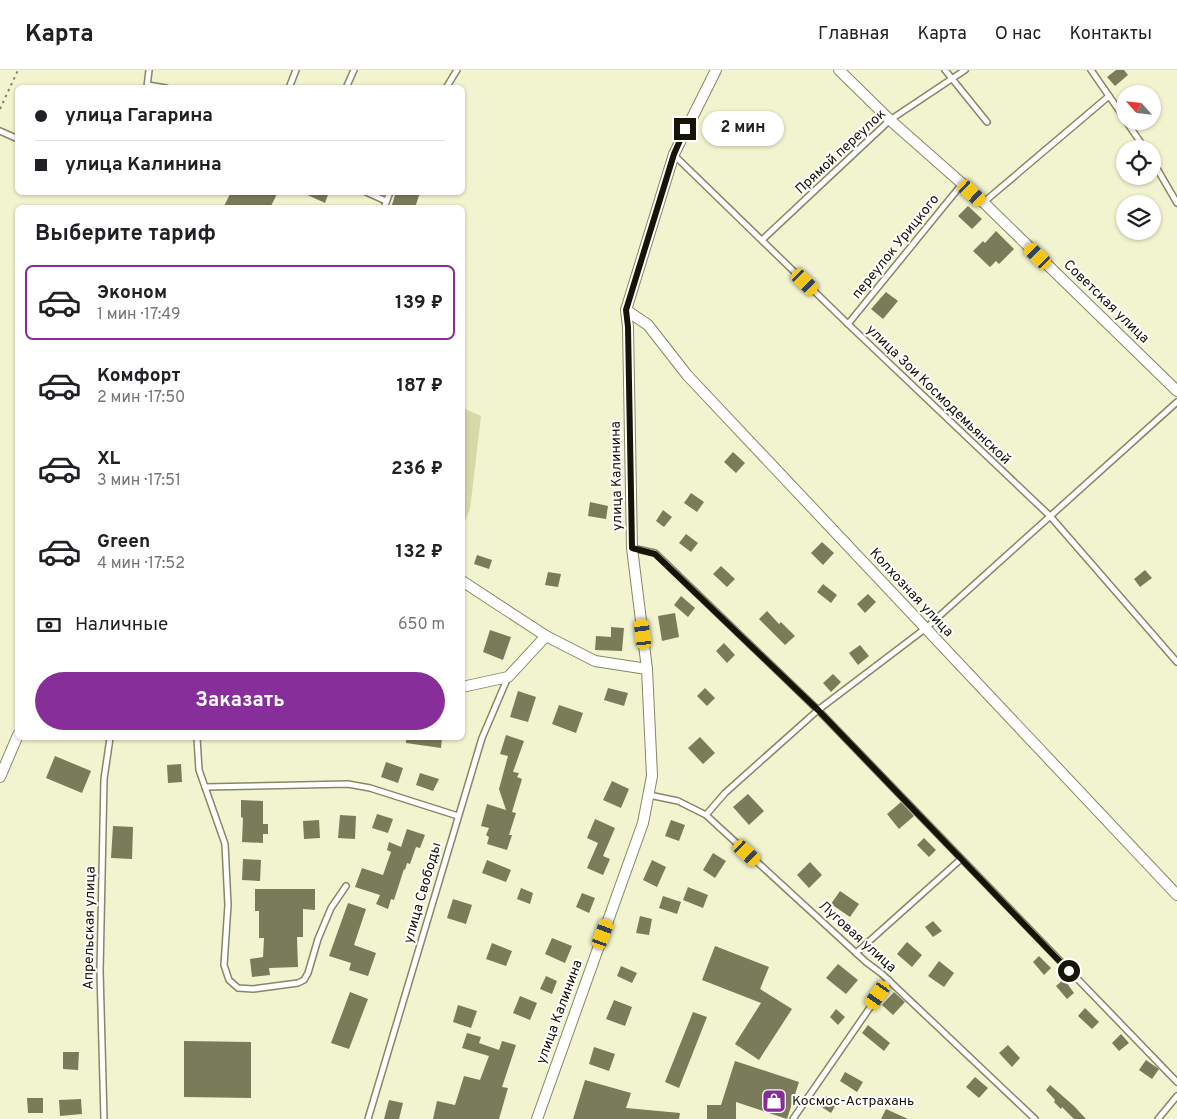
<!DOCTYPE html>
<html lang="ru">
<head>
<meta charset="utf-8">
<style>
	:root { --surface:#fff; --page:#f6f6f6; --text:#202124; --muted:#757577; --line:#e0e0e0; --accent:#872e9a }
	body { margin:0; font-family:Overpass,sans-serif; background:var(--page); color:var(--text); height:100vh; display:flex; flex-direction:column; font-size:19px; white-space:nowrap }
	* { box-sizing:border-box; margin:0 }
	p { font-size:16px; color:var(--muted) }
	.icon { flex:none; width:28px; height:28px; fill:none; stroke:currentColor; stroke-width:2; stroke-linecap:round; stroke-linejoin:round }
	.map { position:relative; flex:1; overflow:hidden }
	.side { position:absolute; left:15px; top:135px; width:450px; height:535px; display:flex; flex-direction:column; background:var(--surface); border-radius:8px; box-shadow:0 1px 4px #0004 }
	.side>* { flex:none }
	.top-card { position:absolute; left:15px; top:15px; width:450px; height:110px; border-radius:8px; box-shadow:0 1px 4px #0004; display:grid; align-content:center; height:110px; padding:0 20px; background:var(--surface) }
	.needle { width:32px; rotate:297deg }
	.tools { position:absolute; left:1116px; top:15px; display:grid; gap:10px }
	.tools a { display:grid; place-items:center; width:45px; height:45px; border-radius:50%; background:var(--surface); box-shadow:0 1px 4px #0004; font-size:25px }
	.end { position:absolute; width:22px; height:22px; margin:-11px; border:6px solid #141407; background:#fff; box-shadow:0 0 0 2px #fff }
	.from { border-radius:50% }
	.bubble { position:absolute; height:35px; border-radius:18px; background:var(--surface); box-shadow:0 1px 4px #0004; font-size:16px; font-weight:700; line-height:35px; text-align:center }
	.car { position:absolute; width:15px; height:30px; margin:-15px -8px; border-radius:6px; box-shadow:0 0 4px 1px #0007; background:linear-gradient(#f5c518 24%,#345 0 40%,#f5c518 0 76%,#345 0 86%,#f5c518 0) }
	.top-card b { display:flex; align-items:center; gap:18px; height:48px; font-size:19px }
	.top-card b+b { border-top:1px solid var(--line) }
	.top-card i { width:12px; height:12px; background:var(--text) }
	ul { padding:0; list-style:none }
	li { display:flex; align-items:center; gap:15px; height:75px; margin:0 10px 8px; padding:0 10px; border:2px solid transparent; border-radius:8px }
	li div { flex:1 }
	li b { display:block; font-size:19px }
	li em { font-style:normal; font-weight:700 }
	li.current { border-color:var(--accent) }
	li>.icon { width:45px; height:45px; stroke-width:1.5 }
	h2 { padding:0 20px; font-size:22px; line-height:60px }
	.pay { display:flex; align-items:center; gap:12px; height:55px; padding:0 20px; font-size:19px }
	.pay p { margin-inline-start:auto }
	.button { display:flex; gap:10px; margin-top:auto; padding:10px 20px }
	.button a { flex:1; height:58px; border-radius:30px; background:var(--accent); color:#fff; font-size:20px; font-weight:700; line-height:58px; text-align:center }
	header { display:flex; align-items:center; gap:30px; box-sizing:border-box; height:70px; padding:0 25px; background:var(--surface); border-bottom:1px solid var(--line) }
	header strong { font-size:24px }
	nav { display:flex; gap:28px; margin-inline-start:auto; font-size:18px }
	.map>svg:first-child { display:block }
</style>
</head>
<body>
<header>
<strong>Карта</strong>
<nav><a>Главная</a><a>Карта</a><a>О нас</a><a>Контакты</a></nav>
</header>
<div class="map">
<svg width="1177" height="1049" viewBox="0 0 1177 1049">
	<rect width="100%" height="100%" fill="#f2f4cf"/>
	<path fill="#d6d8a6" d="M463 338 481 346 470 439 463 456Z"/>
	<g fill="#7a7b59">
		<path d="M1116 0H1124L1128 5 1115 16 1107 7Z"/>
		<path d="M231 122H278L270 138H223Z"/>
		<path d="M301 122H329L325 133Z"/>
		<path d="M396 122H420L415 138H391Z"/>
		<path d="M968 136 982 149 972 159 958 146Z"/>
		<path d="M996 161 1014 179 999 194 996 191 990 197 973 181 983 171 985 173Z"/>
		<path d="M886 222 898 231 883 249 871 239Z"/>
		<path d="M733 382 745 393 736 403 724 392Z"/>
		<path d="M691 423 704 432 697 442 684 433Z"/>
		<path d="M590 432 608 436 606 449 588 446Z"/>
		<path d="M663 440 672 447 664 457 656 451Z"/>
		<path d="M686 464 698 473 691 482 679 473Z"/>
		<path d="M822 472 834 483 823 495 811 483Z"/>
		<path d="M477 485 492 490 489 499 474 494Z"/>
		<path d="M721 496 735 509 727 517 713 504Z"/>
		<path d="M1145 500 1152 508 1140 517 1134 509Z"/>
		<path d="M548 502 561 504 558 517 545 515Z"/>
		<path d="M823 514 837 525 831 533 817 522Z"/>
		<path d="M868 524 876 532 865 543 857 534Z"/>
		<path d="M681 526 695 538 688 547 674 535Z"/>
		<path d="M767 541 779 554 781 552 795 566 785 575 759 549Z"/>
		<path d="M675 543 679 567 662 571 658 546Z"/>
		<path d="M611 557 624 558 622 581 595 580 596 566 611 567Z"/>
		<path d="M490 560 511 567 503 590 483 582Z"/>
		<path d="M724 573 735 585 727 593 716 581Z"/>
		<path d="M860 575 869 586 858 595 849 583Z"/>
		<path d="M833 604 841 612 831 622 823 613Z"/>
		<path d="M608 618 628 623 624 636 604 630Z"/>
		<path d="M705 618 715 628 707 636 697 626Z"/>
		<path d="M518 621 536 627 528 652 510 647Z"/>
		<path d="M559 635 583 643 576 663 552 654Z"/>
		<path d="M506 665 524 671 513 702 519 703 517 707 522 709 512 742 516 743 509 765H512L507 780 487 774 489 767 486 765 489 758 481 756 487 734 506 740 499 719 508 686 500 684Z"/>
		<path d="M700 667 715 683 703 694 688 678Z"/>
		<path d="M406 668H442L441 678 406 673Z"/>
		<path d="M55 686 91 701 82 723 46 708Z"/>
		<path d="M386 692 403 698 398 713 381 707Z"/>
		<path d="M181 694 182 712 168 713 167 695Z"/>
		<path d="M420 703 439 709 433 721 416 715Z"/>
		<path d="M612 711 629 719 621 738 603 730Z"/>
		<path d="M748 724 764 741 749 755 733 737Z"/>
		<path d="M241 730 263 731V754H268V764H263V773L242 772 243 748 241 747Z"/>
		<path d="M901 732 914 746 899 759 887 744Z"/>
		<path d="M377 744 393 749 388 763 372 758Z"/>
		<path d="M340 745 356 746 355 769 338 768Z"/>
		<path d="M595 749 615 758 603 786 610 789 603 805 587 798 598 773 587 768Z"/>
		<path d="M319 750 320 768 304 769 303 751Z"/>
		<path d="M671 750 685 755 679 771 665 766Z"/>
		<path d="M113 756 133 757 132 789 111 788Z"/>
		<path d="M407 759 425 765 420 778 416 777 410 794 407 793 405 800 404 799 394 830 391 829 388 839 376 834 380 825 355 817 362 798 383 805 391 782 387 780 389 772 401 777Z"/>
		<path d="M924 768 936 780 929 787 917 775Z"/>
		<path d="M713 783 726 791 715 808 703 800Z"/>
		<path d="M243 789 261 790 260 811 242 810Z"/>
		<path d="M487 790 511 800 506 812 482 803Z"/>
		<path d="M652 790 666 797 657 817 643 810Z"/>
		<path d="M810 792 822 805 809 818 797 805Z"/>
		<path d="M688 817 708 825 703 838 683 830Z"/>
		<path d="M521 818 533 823 530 834 517 829Z"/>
		<path d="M255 819H315V840L303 839V867H297L298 897 269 898 270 905 252 907 250 889 263 887 264 868H259V841H255Z"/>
		<path d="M840 821 859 834 850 847 831 834Z"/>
		<path d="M582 823 595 828 589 843 576 837Z"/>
		<path d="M663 826 681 832 677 844 659 838Z"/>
		<path d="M453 829 472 835 466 854 447 848Z"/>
		<path d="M348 833 366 839 354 875 376 883 368 906 349 900 351 893 329 886Z"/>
		<path d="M640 846 652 849 649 865 636 863Z"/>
		<path d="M933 851 942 861 933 867 925 857Z"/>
		<path d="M552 868 572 876 565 893 545 884Z"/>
		<path d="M907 872 922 885 912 897 897 884Z"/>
		<path d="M492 873 512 881 506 896 486 889Z"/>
		<path d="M715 876 769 897 760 919 792 939 759 990 735 974 761 933 702 910Z"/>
		<path d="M1039 886 1051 898 1044 905 1033 892Z"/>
		<path d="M939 891 954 903 944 917 928 906Z"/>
		<path d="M838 894 858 910 846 924 826 908Z"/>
		<path d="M621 896 637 903 632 913 617 906Z"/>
		<path d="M546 906 557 911 552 924 540 919Z"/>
		<path d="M1064 909 1074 923 1067 929 1056 916Z"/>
		<path d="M350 922 368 929 349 979 331 973Z"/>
		<path d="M894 922 905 932 893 945 882 935Z"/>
		<path d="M520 926 537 933 530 950 513 943Z"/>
		<path d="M614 930 632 937 625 956 606 949Z"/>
		<path d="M458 935 477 941 471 958 453 952Z"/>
		<path d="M1085 938 1099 952 1092 959 1078 946Z"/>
		<path d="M836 939 845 947 838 955 830 947Z"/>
		<path d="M693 942 707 947 679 1018 665 1012Z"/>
		<path d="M868 955 890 973 884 981 862 963Z"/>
		<path d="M467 963 481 967 479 973 499 980 502 971 516 975 502 1017 508 1018 499 1049H433L437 1031 455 1035 464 1006 480 1010 489 986 462 978Z"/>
		<path d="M1121 964 1129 973 1119 981 1112 973Z"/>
		<path d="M184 971 251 972V1028L184 1027Z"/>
		<path d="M1008 975 1020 988 1012 997 999 983Z"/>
		<path d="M594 977 615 984 609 1001 589 994Z"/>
		<path d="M63 982H79L78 1000 63 999Z"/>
		<path d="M1146 990 1159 999 1152 1009 1139 1000Z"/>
		<path d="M735 991 799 1012 787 1049 736 1032V1049H707V1035H721Z"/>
		<path d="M845 1002 863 1012 857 1022 840 1011Z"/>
		<path d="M975 1007 988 1018 979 1028 966 1017Z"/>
		<path d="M585 1010 631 1023 626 1038 680 1043 679 1049H573Z"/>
		<path d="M1050 1015 1074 1036 1086 1049H1074L1062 1037 1061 1039 1054 1032 1055 1030 1046 1020Z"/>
		<path d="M826 1026 837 1033 831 1043 820 1036Z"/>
		<path d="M27 1028H43V1043H28Z"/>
		<path d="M81 1029 82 1044 60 1046 59 1030Z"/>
		<path d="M389 1030 403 1033 399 1049H384Z"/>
		<path d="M886 1039 908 1049H881Z"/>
	</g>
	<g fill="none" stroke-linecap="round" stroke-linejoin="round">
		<g stroke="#868765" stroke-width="8">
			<g id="lane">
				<path d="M945 0 987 52"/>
				<path d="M1091 0 1125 49"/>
				<path d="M148 15 166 18"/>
				<path d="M147 17 149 0"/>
				<path d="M289 18 296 0"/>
				<path d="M346 18 354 0"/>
				<path d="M446 18 457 0"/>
				<path d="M1126 51 1145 79"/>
				<path d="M0 61 18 69"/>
				<path d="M674 85 848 254 1050 446 1177 592"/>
				<path d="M1152 90 1177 133"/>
				<path d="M366 122 386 131"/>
				<path d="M984 132 1109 26"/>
				<path d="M384 138 390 122"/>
				<path d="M762 170 890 50 965 0"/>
				<path d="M848 254 962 114"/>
				<path d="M632 478 655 483 818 640 1177 1012"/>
				<path d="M197 668 199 700 225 774 228 835 224 895 229 910 238 918 253 919 298 913 304 910 308 903 318 869 331 838 346 816"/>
				<path d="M205 717 348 714 370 718 458 746"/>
				<path d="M649 725 678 731 706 745 866 892 882 904 1035 1049"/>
				<path d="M706 745 725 723 818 640 926 558 1177 332"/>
				<path d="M856 883 961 789"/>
				<path d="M104 1049 100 901 104 709 110 668"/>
				<path d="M368 1049 482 668 508 607"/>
				<path d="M793 1049 889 910"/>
				<path d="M1158 1049 1177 1026"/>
			</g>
		</g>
		<g stroke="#868765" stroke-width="12">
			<g id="street">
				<path d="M839 0 890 50 983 132 1177 321"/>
				<path d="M626 240 648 255 687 305 1177 825"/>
				<path d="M462 511 546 566 595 591 647 599"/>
				<path d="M462 617 508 607 546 566"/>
				<path d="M0 707 18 665"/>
				<path d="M537 1049 643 753 652 706 647 599 632 478 628 257 626 240 674 84 716 0"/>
			</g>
		</g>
		<path stroke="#82836a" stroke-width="2" stroke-dasharray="2.5 4" stroke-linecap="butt" d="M0 39 18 0"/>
		<use href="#lane" stroke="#fff" stroke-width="5"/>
		<use href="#street" stroke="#fff" stroke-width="10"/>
	</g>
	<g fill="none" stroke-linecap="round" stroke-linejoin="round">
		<path stroke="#141407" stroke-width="6" d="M685 59 674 84 626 240 628 257 632 478 655 484 818 640 1069 901"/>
	</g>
	<defs>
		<g id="shop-square" transform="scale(1.25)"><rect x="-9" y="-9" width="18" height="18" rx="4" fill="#872e9a" stroke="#fff"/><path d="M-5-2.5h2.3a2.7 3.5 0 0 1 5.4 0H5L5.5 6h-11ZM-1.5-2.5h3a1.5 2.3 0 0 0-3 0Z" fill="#fff"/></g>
	</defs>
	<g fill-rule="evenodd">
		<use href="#shop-square" x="774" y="1031"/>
	</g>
	<g text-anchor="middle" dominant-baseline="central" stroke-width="4" stroke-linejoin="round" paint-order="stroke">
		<g font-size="14" fill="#141407" stroke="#fff">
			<text transform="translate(841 82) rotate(-43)">Прямой переулок</text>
			<text transform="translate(896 177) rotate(-51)">переулок Урицкого</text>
			<text transform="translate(1106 232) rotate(44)">Советская улица</text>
			<text transform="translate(938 325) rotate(44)">улица Зои Космодемьянской</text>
			<text transform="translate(617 406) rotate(-91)">улица Калинина</text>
			<text transform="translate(911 523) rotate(47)">Колхозная улица</text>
			<text transform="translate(423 823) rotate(-74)">улица Свободы</text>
			<text transform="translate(90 858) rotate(-89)">Апрельская улица</text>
			<text transform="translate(857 867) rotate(42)">Луговая улица</text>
			<text transform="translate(560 942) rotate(-70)">улица Калинина</text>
		</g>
		<g font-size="14" fill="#141407" stroke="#fff" text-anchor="start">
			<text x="792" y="1031">Космос-Астрахань</text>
		</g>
	</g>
</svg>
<div class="tools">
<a><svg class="needle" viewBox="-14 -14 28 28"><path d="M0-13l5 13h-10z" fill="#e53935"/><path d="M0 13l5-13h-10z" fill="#757577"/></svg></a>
<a><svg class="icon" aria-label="locate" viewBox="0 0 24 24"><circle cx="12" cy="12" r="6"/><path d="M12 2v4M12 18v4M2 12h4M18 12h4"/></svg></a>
<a><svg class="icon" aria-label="layers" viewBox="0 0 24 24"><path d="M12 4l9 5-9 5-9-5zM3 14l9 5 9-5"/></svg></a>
</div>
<i class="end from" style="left:1069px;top:901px"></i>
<i class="end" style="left:685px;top:59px"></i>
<div class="bubble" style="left:702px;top:41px;width:82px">2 мин</div>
<i class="car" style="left:972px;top:123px;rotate:132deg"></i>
<i class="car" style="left:1038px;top:186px;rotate:314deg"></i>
<i class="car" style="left:805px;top:212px;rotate:134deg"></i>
<i class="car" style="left:643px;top:564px;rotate:353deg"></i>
<i class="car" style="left:747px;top:783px;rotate:133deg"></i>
<i class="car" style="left:603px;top:864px;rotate:20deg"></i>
<i class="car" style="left:878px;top:925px;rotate:215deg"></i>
<div class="top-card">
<b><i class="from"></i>улица Гагарина</b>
<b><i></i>улица Калинина</b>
</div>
<section class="side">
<h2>Выберите тариф</h2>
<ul>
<li class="current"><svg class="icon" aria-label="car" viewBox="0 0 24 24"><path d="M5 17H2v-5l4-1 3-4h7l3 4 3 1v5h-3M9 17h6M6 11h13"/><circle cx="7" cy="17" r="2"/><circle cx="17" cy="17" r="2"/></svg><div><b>Эконом</b><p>1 мин · 17:49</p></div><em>139 ₽</em></li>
<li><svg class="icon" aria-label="car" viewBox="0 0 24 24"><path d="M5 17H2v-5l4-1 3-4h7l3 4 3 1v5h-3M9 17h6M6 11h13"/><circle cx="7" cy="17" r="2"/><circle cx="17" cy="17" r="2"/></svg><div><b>Комфорт</b><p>2 мин · 17:50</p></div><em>187 ₽</em></li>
<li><svg class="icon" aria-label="car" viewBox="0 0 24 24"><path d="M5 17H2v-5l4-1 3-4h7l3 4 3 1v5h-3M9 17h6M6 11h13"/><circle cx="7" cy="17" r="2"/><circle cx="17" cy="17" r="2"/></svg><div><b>XL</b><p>3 мин · 17:51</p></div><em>236 ₽</em></li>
<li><svg class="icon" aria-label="car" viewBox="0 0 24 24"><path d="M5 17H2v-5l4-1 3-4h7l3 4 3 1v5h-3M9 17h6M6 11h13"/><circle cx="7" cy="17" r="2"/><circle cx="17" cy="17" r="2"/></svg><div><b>Green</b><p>4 мин · 17:52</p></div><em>132 ₽</em></li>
</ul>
<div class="pay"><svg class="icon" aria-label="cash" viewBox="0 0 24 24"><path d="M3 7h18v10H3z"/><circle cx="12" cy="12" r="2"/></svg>Наличные<p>650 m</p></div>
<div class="button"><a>Заказать</a></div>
</section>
</div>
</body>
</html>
